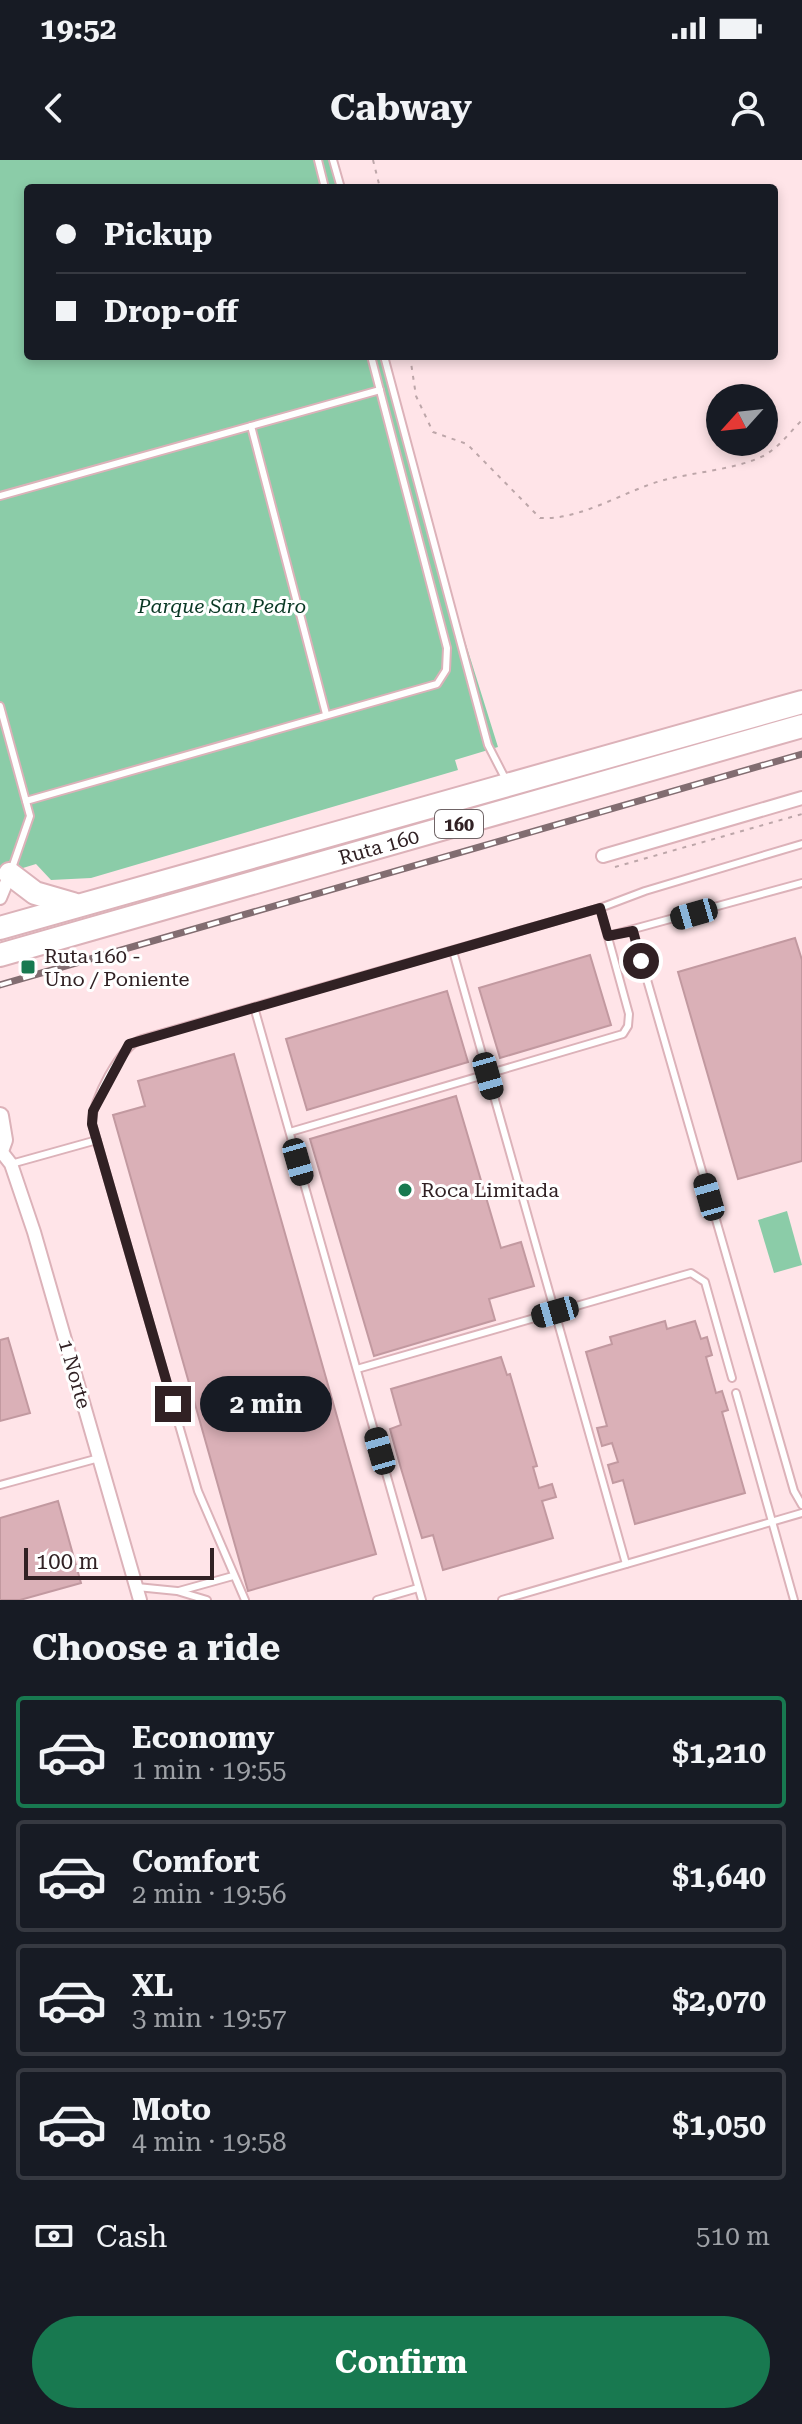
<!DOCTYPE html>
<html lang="en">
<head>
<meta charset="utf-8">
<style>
	:root { --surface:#171b24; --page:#20242c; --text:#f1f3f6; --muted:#9ea1a6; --line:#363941; --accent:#187950 }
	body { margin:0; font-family:"Roboto Serif",serif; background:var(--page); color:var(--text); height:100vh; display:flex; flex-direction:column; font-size:30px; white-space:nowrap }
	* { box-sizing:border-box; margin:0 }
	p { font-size:26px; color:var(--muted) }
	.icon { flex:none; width:44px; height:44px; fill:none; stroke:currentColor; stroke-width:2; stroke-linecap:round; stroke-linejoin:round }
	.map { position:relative; height:1440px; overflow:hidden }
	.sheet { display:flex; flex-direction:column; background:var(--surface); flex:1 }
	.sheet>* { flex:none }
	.hud { position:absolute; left:24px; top:24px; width:754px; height:176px; border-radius:8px; box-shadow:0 4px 12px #0003; display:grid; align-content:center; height:176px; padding:0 32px; background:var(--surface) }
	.needle { width:52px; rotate:243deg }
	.controls { position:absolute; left:706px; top:224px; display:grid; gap:16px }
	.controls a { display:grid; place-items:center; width:72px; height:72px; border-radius:50%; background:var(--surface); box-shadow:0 4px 12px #0003; font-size:40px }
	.scale { position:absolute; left:24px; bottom:20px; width:190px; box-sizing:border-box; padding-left:8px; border:4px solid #312124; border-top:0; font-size:22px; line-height:28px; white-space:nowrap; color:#312124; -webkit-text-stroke:6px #fff; paint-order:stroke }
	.end { position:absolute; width:36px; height:36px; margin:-18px; border:10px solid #312124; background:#fff; box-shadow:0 0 0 4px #fff }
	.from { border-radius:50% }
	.bubble { position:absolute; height:56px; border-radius:28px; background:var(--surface); box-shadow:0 4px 12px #0003; font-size:26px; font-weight:700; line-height:56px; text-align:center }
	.car { position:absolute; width:24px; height:48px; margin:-24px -12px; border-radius:10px; box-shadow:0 0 6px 2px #0007; background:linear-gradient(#222 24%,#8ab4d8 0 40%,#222 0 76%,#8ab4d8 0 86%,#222 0) }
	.hud b { display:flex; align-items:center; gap:28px; height:76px; font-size:30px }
	.hud b+b { border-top:2px solid var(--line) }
	.hud i { width:20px; height:20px; background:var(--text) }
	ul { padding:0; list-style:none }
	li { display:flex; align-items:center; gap:24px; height:112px; margin:0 16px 12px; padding:0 16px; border:4px solid var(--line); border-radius:8px }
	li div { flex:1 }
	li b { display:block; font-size:30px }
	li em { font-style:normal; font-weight:700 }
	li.on { border-color:var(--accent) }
	li>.icon { width:72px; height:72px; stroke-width:1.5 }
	h2 { padding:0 32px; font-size:36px; line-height:96px }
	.pay { display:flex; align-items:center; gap:20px; height:88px; padding:0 32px; font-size:30px }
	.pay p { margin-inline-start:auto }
	.action { display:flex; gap:16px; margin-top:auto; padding:16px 32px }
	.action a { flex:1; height:92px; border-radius:48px; background:var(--accent); color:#fff; font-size:32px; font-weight:700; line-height:92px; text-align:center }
	.status { display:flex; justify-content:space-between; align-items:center; height:56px; padding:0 40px; background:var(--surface); direction:ltr }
	.status svg { height:22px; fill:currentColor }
	header { display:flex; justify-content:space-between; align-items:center; height:104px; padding:0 32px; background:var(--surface); font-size:36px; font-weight:700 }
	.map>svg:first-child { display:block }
</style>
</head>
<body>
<div class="status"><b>19:52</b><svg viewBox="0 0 49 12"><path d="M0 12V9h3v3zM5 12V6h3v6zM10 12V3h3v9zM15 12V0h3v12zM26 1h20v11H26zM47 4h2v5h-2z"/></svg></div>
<header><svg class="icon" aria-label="back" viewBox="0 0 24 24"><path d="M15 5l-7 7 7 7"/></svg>Cabway<svg class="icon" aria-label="person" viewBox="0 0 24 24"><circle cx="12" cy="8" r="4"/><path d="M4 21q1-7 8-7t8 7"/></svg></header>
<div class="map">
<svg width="802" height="1440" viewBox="0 0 802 1440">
	<rect width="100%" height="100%" fill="#ffe4e8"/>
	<g fill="#8bcca8">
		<path d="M0 0H333L340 28H28V196H385L444 414 498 587 455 600 458 610 91 718 51 720 36 704 0 715Z"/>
		<path d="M787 1051 802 1105 774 1113 758 1060Z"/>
	</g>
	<g fill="#dab0b7" stroke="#c299a0" stroke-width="2">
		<path d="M795 778 802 800V1001L738 1019 678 812Z"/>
		<path d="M590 795 611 865 500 898 479 828Z"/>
		<path d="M447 831 468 902 307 950 286 879Z"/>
		<path d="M234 894 376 1394 248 1431 113 955 145 946 138 921Z"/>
		<path d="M456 936 501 1088 521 1082 534 1126 489 1139 495 1160 374 1196 310 979Z"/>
		<path d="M665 1161 667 1169 695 1161 701 1179 707 1177 712 1195 706 1197 716 1233 722 1231 728 1250 722 1252 745 1333 635 1364 623 1320 613 1323 608 1305 618 1302 612 1283 602 1286 597 1268 607 1266 586 1192 612 1184 610 1177Z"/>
		<path d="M8 1178 30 1253 0 1261V1180Z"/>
		<path d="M501 1197 507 1215 510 1214 537 1306 533 1307 539 1328 552 1324 556 1337 542 1341 553 1378 443 1410 433 1375 422 1378 400 1305 390 1269 401 1265 391 1229Z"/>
		<path d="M58 1341 81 1423 20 1440H0V1358Z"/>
	</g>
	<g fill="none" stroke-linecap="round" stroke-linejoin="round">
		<g stroke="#dcb2b9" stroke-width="10">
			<g id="service">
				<path d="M318 0 325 28"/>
				<path d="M333 0 341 28"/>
				<path d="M384 196 488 585 507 622"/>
				<path d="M251 266 326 554"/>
				<path d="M0 336 380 230"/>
				<path d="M0 546 30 656 11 711"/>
				<path d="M26 641 437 524 446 510 447 488 371 196"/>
				<path d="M633 771 794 1331 802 1345"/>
				<path d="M608 776 802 723"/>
				<path d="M453 791 626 1404"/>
				<path d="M254 847 422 1440"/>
				<path d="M290 972 623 874 628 866 629 854 600 748"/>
				<path d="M11 1004 97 980"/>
				<path d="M357 1209 691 1113 705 1122 732 1218"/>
				<path d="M736 1233 794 1440"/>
				<path d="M0 1325 99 1298"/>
				<path d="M137 1427 177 1431 207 1440"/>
				<path d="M179 1431 233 1416"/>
				<path d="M245 1440 198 1331 92 964C91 942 120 886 142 879L600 748 645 731 802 684"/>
				<path d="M377 1440 418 1428"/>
				<path d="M502 1440 802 1353"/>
			</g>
		</g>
		<g stroke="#dcb2b9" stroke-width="16">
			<g id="minor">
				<path d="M603 696 802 638"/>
				<path d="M0 738 10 714"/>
				<path d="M0 990 11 1004 34 1072 140 1440"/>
			</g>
		</g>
		<g stroke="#dcb2b9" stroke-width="20">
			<path id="tertiary" d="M0 956 4 980 0 991"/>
		</g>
		<g stroke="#dcb2b9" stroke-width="26">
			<g id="trunk">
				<path d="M10 714 35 733 73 744"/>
				<path d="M0 768 802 542"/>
				<path id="s1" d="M0 795 802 566"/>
			</g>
		</g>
		<g stroke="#bda6a9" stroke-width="2" stroke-dasharray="4 6" stroke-linecap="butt">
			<path d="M373 0 380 28"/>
			<path d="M410 196 416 236 433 272 467 284 540 358C583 360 623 331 664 320 695 312 732 310 761 297 778 289 789 273 802 260"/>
			<path d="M615 707 802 654"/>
		</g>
		<use href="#service" stroke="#fff" stroke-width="6"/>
		<use href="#minor" stroke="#fff" stroke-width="12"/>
		<use href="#tertiary" stroke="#fff" stroke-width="16"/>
		<use href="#trunk" stroke="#fff" stroke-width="22"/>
		<g stroke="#826d71" stroke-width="7">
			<path id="rail" d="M0 825 802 594"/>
		</g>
		<use href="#rail" stroke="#fff" stroke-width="4" stroke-dasharray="12" stroke-linecap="butt"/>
	</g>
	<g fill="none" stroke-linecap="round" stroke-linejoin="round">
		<path stroke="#312124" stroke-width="10" d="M173 1244 92 964 93 951 129 884 600 748 608 776 633 771 641 801"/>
	</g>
	<g fill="#187950" stroke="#fff" stroke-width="3">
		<rect x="20" y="799" width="16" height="16" rx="4"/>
		<circle cx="405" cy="1030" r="8"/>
	</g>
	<g text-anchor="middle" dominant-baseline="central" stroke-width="6" stroke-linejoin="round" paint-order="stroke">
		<rect fill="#fff" stroke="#6f6466" stroke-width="2" x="435" y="650" width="48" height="28" rx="6"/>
		<g font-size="18" font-weight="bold" fill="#312124">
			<text x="459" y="664">160</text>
		</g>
		<g font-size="20" font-style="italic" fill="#093824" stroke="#fff">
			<text x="222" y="446">Parque San Pedro</text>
		</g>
		<g font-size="20" fill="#312124" stroke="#fff">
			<text stroke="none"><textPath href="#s1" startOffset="394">Ruta 160</textPath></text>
			<text transform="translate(75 1214) rotate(74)">1 Norte</text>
		</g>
		<g font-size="20" fill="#312124" stroke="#fff" text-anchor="start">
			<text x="44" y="796">Ruta 160 -<tspan x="44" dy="23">Uno / Poniente</tspan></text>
			<text x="421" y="1030">Roca Limitada</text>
		</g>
	</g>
</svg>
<div class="controls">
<a><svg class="needle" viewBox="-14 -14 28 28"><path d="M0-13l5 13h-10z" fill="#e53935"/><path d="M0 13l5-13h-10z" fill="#9ea1a6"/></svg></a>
</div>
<div class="scale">100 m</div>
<i class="end from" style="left:641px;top:801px"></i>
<i class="end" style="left:173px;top:1244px"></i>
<div class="bubble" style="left:200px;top:1216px;width:132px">2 min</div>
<i class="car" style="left:694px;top:754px;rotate:254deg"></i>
<i class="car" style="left:488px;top:916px;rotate:164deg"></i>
<i class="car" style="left:298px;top:1002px;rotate:164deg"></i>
<i class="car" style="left:709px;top:1037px;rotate:344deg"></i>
<i class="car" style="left:555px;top:1152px;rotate:254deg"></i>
<i class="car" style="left:380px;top:1291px;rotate:344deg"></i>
<div class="hud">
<b><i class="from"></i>Pickup</b>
<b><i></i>Drop-off</b>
</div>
</div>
<section class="sheet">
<h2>Choose a ride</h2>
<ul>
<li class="on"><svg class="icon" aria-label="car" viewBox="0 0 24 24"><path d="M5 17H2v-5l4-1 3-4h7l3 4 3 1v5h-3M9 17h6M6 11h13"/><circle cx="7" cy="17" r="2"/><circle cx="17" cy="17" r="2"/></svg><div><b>Economy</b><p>1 min · 19:55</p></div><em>$1,210</em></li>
<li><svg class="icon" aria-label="car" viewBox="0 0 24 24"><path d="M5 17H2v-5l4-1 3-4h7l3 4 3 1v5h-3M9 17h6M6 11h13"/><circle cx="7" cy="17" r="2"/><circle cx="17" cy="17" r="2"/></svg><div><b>Comfort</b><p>2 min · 19:56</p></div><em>$1,640</em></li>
<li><svg class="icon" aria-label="car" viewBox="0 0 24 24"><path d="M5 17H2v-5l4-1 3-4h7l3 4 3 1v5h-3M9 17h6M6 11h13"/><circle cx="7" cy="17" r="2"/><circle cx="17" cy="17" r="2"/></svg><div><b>XL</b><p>3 min · 19:57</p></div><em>$2,070</em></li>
<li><svg class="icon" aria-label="car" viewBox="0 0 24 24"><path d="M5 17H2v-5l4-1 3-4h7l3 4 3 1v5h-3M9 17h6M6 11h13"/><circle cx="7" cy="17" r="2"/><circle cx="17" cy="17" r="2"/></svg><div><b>Moto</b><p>4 min · 19:58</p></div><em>$1,050</em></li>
</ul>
<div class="pay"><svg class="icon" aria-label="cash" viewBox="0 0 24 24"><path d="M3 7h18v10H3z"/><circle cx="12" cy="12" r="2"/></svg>Cash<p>510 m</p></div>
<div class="action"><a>Confirm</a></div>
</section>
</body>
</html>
